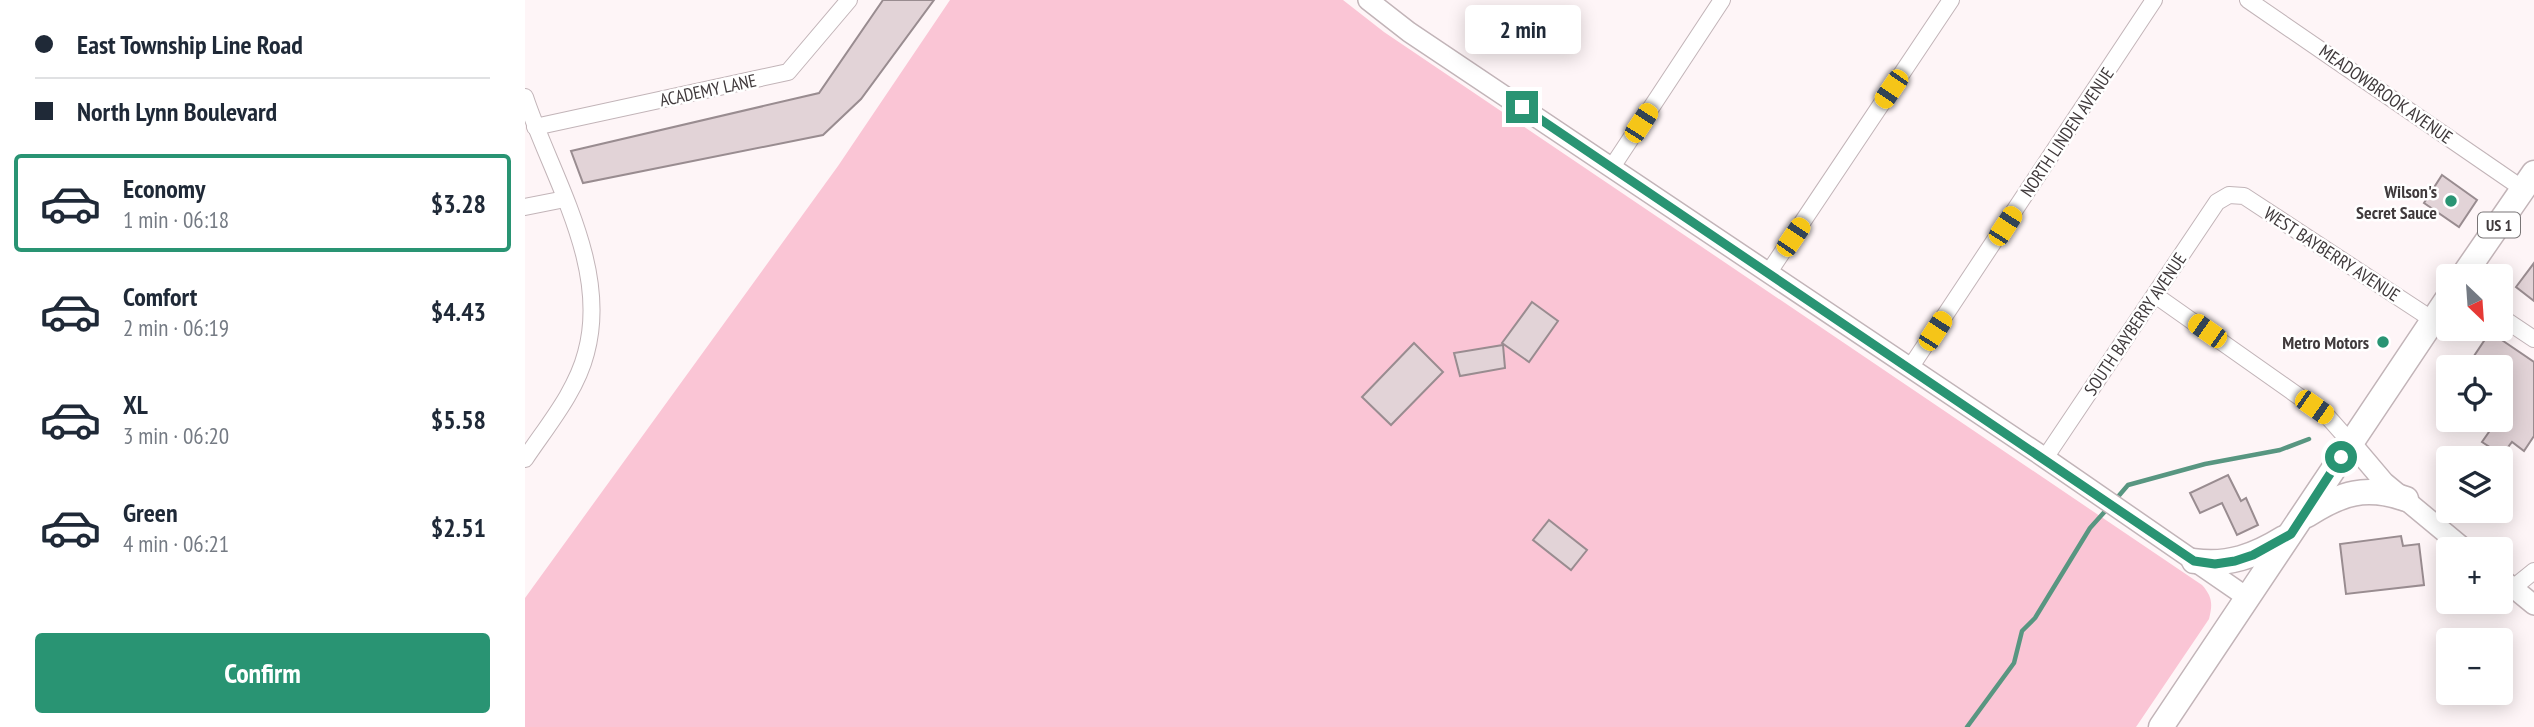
<!DOCTYPE html>
<html lang="en">
<head>
<meta charset="utf-8">
<style>
	:root { --surface:#fff; --page:#f6f6f7; --text:#1f2937; --muted:#747a83; --line:#e0e1e3; --accent:#299473 }
	body { margin:0; font-family:"PT Sans Narrow",sans-serif; background:var(--page); color:var(--text); height:100vh; display:flex; flex-direction:column; font-size:26px; white-space:nowrap }
	* { box-sizing:border-box; margin:0 }
	p { font-size:23px; color:var(--muted) }
	.icon { flex:none; width:38px; height:38px; fill:none; stroke:currentColor; stroke-width:2; stroke-linecap:round; stroke-linejoin:round }
	.map { position:relative; flex:1; overflow:hidden }
	.details { display:flex; flex-direction:column; background:var(--surface); width:525px }
	.details>* { flex:none }
	.top-card { display:grid; align-content:center; height:154px; padding:0 35px; background:var(--surface) }
	.needle { width:46px; rotate:155deg }
	.fabs { position:absolute; left:1911px; top:264px; display:grid; gap:14px }
	.fabs a { display:grid; place-items:center; width:77px; height:77px; border-radius:7px; background:var(--surface); box-shadow:0 4px 18px #0003; font-size:35px }
	.end { position:absolute; width:32px; height:32px; margin:-16px; border:9px solid #299473; background:#fff; box-shadow:0 0 0 4px #fff }
	.from { border-radius:50% }
	.bubble { position:absolute; height:49px; border-radius:7px; background:var(--surface); box-shadow:0 4px 18px #0003; font-size:23px; font-weight:800; line-height:49px; text-align:center }
	.car { position:absolute; width:21px; height:42px; margin:-21px -10px; border-radius:9px; box-shadow:0 0 5px 2px #0007; background:linear-gradient(#f5c518 24%,#345 0 40%,#f5c518 0 76%,#345 0 86%,#f5c518 0) }
	.top-card b { display:flex; align-items:center; gap:24px; height:66px; font-size:26px }
	.top-card b+b { border-top:2px solid var(--line) }
	.top-card i { width:18px; height:18px; background:var(--text) }
	ul { padding:0; list-style:none }
	li { display:flex; align-items:center; gap:21px; height:98px; margin:0 14px 10px; padding:0 21px; border:4px solid transparent; border-radius:7px }
	li div { flex:1 }
	li b { display:block; font-size:26px }
	li em { font-style:normal; font-weight:800 }
	li.current { border-color:var(--accent) }
	li>.icon { width:63px; height:63px; stroke-width:1.5 }
	.primary-button { display:flex; gap:14px; margin-top:auto; padding:14px 35px }
	.primary-button a { flex:1; height:80px; border-radius:7px; background:var(--accent); color:#fff; font-size:28px; font-weight:800; line-height:80px; text-align:center }
	main { display:flex; flex:1; min-height:0 }
	.map>svg:first-child { display:block }
</style>
</head>
<body>
<main>
<section class="details">
<div class="top-card">
<b><i class="from"></i>East Township Line Road</b>
<b><i></i>North Lynn Boulevard</b>
</div>
<ul>
<li class="current"><svg class="icon" aria-label="car" viewBox="0 0 24 24"><path d="M5 17H2v-5l4-1 3-4h7l3 4 3 1v5h-3M9 17h6M6 11h13"/><circle cx="7" cy="17" r="2"/><circle cx="17" cy="17" r="2"/></svg><div><b>Economy</b><p>1 min · 06:18</p></div><em>$3.28</em></li>
<li><svg class="icon" aria-label="car" viewBox="0 0 24 24"><path d="M5 17H2v-5l4-1 3-4h7l3 4 3 1v5h-3M9 17h6M6 11h13"/><circle cx="7" cy="17" r="2"/><circle cx="17" cy="17" r="2"/></svg><div><b>Comfort</b><p>2 min · 06:19</p></div><em>$4.43</em></li>
<li><svg class="icon" aria-label="car" viewBox="0 0 24 24"><path d="M5 17H2v-5l4-1 3-4h7l3 4 3 1v5h-3M9 17h6M6 11h13"/><circle cx="7" cy="17" r="2"/><circle cx="17" cy="17" r="2"/></svg><div><b>XL</b><p>3 min · 06:20</p></div><em>$5.58</em></li>
<li><svg class="icon" aria-label="car" viewBox="0 0 24 24"><path d="M5 17H2v-5l4-1 3-4h7l3 4 3 1v5h-3M9 17h6M6 11h13"/><circle cx="7" cy="17" r="2"/><circle cx="17" cy="17" r="2"/></svg><div><b>Green</b><p>4 min · 06:21</p></div><em>$2.51</em></li>
</ul>
<div class="primary-button"><a>Confirm</a></div>
</section>
<div class="map">
<svg width="2009" height="727" viewBox="0 0 2009 727">
	<rect width="100%" height="100%" fill="#fef5f7"/>
	<path fill="#fac5d5" d="M425 0H818L859 32 1677 585C1687 596 1688 604 1684 619L1611 727H0V598L313 166Z"/>
	<g fill="none" stroke-linecap="round" stroke-linejoin="round">
		<g stroke="#589681" stroke-width="4.5">
			<path d="M1591 499 1603 485 1680 464 1755 450 1784 439"/>
			<path d="M1442 727 1489 663 1497 631 1510 618 1565 528 1583 508"/>
		</g>
	</g>
	<g fill="#e2d3d7" stroke="#998c90" stroke-width="2">
		<path d="M358 0H409L336 99 298 135 58 183 46 151 294 93Z"/>
		<path d="M1917 175 1952 200 1934 227 1899 203Z"/>
		<path d="M2009 263V301L1991 287Z"/>
		<path d="M1007 302 1033 321 1004 362 977 343Z"/>
		<path d="M1965 332 2009 362V436L1999 451 1987 442 1977 455 1957 442 1966 429 1954 420H1976V368H1941Z"/>
		<path d="M889 343 918 372 866 425 837 397Z"/>
		<path d="M978 345 980 368 935 376 929 353Z"/>
		<path d="M1703 475 1716 501 1721 498 1733 525 1712 535 1697 503 1675 513 1665 493Z"/>
		<path d="M1024 520 1062 550 1046 570 1008 540Z"/>
		<path d="M1876 536 1878 546 1894 544 1899 585 1821 594 1815 544Z"/>
	</g>
	<g fill="none" stroke-linecap="round" stroke-linejoin="round">
		<g stroke="#c2b4b8" stroke-width="18">
			<g id="minor">
				<path d="M1723 0 1998 189"/>
				<path d="M0 97C26 176 85 266 61 353 51 392 22 426 0 459"/>
				<path d="M10 127 263 72 324 0"/>
				<path d="M1087 167 1197 0"/>
				<path d="M0 207 40 199"/>
				<path d="M1244 272 1426 0"/>
				<path d="M1630 295 1803 417 1826 443"/>
				<path d="M1976 317 2009 339"/>
				<path d="M1385 368 1629 0"/>
				<path d="M1520 458 1692 202 1704 195 1719 196 1908 320"/>
				<path d="M1988 588 2009 571"/>
			</g>
		</g>
		<g stroke="#c2b4b8" stroke-width="22">
			<g id="tertiary">
				<path d="M843 0 884 32 1520 458 1723 598"/>
				<path d="M1826 443 1859 482 1941 550"/>
				<path d="M1976 578 2009 605"/>
			</g>
		</g>
		<g stroke="#c2b4b8" stroke-width="27">
			<g id="trunk">
				<path d="M1938 276 2009 173"/>
				<path d="M1782 515C1816 493 1841 485 1881 499"/>
				<path d="M1669 561C1703 566 1730 556 1759 538"/>
				<path d="M1636 727 1923 298"/>
			</g>
		</g>
		<use href="#minor" stroke="#fff" stroke-width="16"/>
		<use href="#tertiary" stroke="#fff" stroke-width="19"/>
		<use href="#trunk" stroke="#fff" stroke-width="24"/>
	</g>
	<g fill="none" stroke-linecap="round" stroke-linejoin="round">
		<path stroke="#299473" stroke-width="9" d="M997 107 1669 561 1690 564 1710 561 1728 555 1766 534 1816 457"/>
	</g>
	<g fill="#299473" stroke="#fff" stroke-width="2.5">
		<circle cx="1926" cy="201" r="7"/>
		<circle cx="1858" cy="342" r="7"/>
	</g>
	<g text-anchor="middle" dominant-baseline="central" stroke-width="5" stroke-linejoin="round" paint-order="stroke">
		<rect fill="#fff" stroke="#797576" stroke-width="2" x="1953" y="212.5" width="42" height="25" rx="5"/>
		<g font-size="16" font-weight="bold" fill="#403a3c">
			<text x="1974" y="225">US 1</text>
		</g>
		<g font-size="18" fill="#403a3c" stroke="#fff">
			<text transform="translate(183 90) rotate(-12)">ACADEMY LANE</text>
			<text transform="translate(1861 94) rotate(35)">MEADOWBROOK AVENUE</text>
			<text transform="translate(1542 132) rotate(-56)">NORTH LINDEN AVENUE</text>
			<text transform="translate(1807 254) rotate(33)">WEST BAYBERRY AVENUE</text>
			<text transform="translate(1610 324) rotate(-56)">SOUTH BAYBERRY AVENUE</text>
		</g>
		<g font-size="18" font-weight="bold" fill="#403a3c" stroke="#fff" text-anchor="end">
			<text x="1912" y="191">Wilson's<tspan x="1912" dy="21">Secret Sauce</tspan></text>
			<text x="1844" y="342">Metro Motors</text>
		</g>
	</g>
</svg>
<div class="fabs">
<a><svg class="needle" viewBox="-14 -14 28 28"><path d="M0-13l5 13h-10z" fill="#e53935"/><path d="M0 13l5-13h-10z" fill="#747a83"/></svg></a>
<a><svg class="icon" aria-label="locate" viewBox="0 0 24 24"><circle cx="12" cy="12" r="6"/><path d="M12 2v4M12 18v4M2 12h4M18 12h4"/></svg></a>
<a><svg class="icon" aria-label="layers" viewBox="0 0 24 24"><path d="M12 4l9 5-9 5-9-5zM3 14l9 5 9-5"/></svg></a>
<a>+</a>
<a>−</a>
</div>
<i class="end from" style="left:1816px;top:457px"></i>
<i class="end" style="left:997px;top:107px"></i>
<div class="bubble" style="left:940px;top:5px;width:116px">2 min</div>
<i class="car" style="left:1366px;top:89px;rotate:214deg"></i>
<i class="car" style="left:1116px;top:123px;rotate:33deg"></i>
<i class="car" style="left:1480px;top:226px;rotate:33deg"></i>
<i class="car" style="left:1268px;top:237px;rotate:34deg"></i>
<i class="car" style="left:1410px;top:331px;rotate:33deg"></i>
<i class="car" style="left:1682px;top:331px;rotate:305deg"></i>
<i class="car" style="left:1789px;top:407px;rotate:125deg"></i>
</div>
</main>
</body>
</html>
